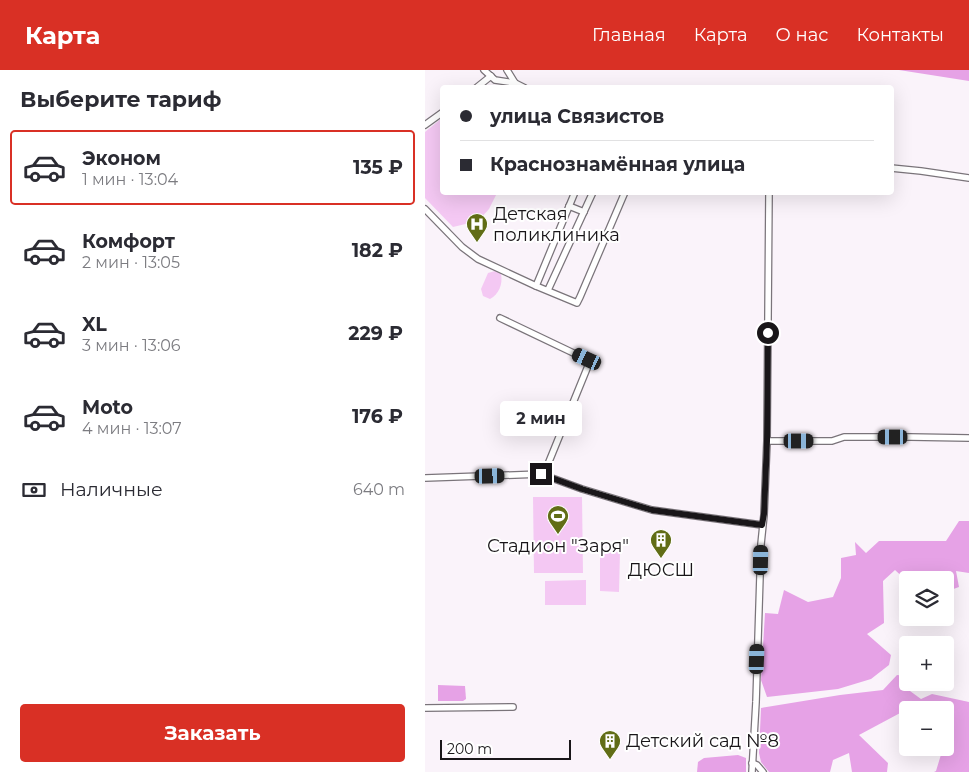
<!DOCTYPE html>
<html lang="ru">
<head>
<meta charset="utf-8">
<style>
	:root { --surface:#fff; --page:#f7f7f7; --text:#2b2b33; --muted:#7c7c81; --line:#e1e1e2; --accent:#d93025 }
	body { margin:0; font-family:Montserrat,sans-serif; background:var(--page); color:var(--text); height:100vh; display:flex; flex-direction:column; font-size:19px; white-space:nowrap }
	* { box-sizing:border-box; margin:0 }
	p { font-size:16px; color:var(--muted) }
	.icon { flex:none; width:28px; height:28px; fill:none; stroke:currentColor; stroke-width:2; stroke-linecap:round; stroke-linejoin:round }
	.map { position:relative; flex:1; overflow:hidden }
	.drawer { display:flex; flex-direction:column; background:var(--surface); width:425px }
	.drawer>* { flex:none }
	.banner { position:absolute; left:15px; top:15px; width:454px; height:110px; border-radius:5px; box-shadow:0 5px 20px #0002; display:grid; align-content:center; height:110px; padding:0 20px; background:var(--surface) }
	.fabs { position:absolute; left:474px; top:501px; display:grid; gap:10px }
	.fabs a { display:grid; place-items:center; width:55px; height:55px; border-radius:5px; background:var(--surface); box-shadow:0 5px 20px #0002; font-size:25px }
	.scale { position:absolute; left:15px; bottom:12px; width:131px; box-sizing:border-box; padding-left:5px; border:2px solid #191619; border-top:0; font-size:14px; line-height:18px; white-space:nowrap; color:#191619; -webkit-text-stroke:4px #fff; paint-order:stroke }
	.end { position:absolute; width:22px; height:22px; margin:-11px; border:6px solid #191619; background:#fff; box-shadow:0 0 0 2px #fff }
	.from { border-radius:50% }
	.bubble { position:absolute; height:35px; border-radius:5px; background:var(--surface); box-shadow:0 5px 20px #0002; font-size:16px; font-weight:700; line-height:35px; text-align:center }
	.car { position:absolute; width:15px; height:30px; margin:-15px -8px; border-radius:6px; box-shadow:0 0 4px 1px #0007; background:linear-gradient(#222 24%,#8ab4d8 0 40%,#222 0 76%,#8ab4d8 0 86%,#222 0) }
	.banner b { display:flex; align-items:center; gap:18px; height:48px; font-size:19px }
	.banner b+b { border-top:1px solid var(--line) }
	.banner i { width:12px; height:12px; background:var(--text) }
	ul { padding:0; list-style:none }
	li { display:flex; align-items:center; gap:15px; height:75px; margin:0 10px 8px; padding:0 10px; border:2px solid transparent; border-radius:5px }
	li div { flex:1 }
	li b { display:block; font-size:19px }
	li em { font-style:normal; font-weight:700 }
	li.selected { border-color:var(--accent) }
	li>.icon { width:45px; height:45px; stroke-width:1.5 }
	h2 { padding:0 20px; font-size:22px; line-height:60px }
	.pay { display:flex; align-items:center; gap:12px; height:55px; padding:0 20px; font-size:19px }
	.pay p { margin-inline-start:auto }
	.action { display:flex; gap:10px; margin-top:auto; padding:10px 20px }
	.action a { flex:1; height:58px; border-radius:5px; background:var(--accent); color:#fff; font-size:20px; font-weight:700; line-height:58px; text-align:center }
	header { display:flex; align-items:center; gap:30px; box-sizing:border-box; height:70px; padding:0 25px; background:var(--accent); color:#fff }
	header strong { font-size:24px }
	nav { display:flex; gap:28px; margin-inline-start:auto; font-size:18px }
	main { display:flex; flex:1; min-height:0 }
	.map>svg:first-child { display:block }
</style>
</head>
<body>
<header>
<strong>Карта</strong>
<nav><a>Главная</a><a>Карта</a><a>О нас</a><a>Контакты</a></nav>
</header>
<main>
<section class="drawer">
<h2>Выберите тариф</h2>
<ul>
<li class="selected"><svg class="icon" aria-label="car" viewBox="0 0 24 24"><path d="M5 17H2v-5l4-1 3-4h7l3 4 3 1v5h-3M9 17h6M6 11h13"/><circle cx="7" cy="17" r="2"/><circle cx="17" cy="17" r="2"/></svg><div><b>Эконом</b><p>1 мин · 13:04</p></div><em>135 ₽</em></li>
<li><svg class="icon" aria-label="car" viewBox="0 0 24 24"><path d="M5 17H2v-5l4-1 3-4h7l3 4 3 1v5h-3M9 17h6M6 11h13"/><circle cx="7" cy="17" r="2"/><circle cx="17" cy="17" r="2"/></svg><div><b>Комфорт</b><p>2 мин · 13:05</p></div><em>182 ₽</em></li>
<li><svg class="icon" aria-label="car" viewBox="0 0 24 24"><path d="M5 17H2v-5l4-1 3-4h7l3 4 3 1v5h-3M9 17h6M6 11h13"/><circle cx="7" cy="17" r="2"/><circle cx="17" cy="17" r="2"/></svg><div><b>XL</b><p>3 мин · 13:06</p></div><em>229 ₽</em></li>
<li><svg class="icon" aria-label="car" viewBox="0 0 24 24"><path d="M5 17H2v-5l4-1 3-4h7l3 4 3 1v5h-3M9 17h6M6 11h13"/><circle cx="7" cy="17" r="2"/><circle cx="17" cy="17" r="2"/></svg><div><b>Moto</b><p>4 мин · 13:07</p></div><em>176 ₽</em></li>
</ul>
<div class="pay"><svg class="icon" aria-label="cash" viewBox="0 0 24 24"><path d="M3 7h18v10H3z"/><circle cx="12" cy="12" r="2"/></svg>Наличные<p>640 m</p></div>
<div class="action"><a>Заказать</a></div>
</section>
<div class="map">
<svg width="544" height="702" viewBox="0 0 544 702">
	<rect width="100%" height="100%" fill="#faf3fa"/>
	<g fill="#f4c8f3">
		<path d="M17 48 18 122 72 123 64 139 53 151 28 157 0 128V62Z"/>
		<path d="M70 201 76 204C78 214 74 224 65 229L58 226 56 219 63 203Z"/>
		<path d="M108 427H157L158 503H109Z"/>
		<path d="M175 482H195L194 522 175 521Z"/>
		<path d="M161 510V535H120V511Z"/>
	</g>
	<g fill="#e6a2e6">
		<path d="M474 0H544V11Z"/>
		<path d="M534 451H544V503L531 501 534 517 520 522V510L482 511 470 500 458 511 459 553 442 564 466 585 464 595 446 609 413 619 342 627 336 610 340 543 353 544 359 520 383 532 408 527 416 508V488L431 485 430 472 441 483 454 471H521Z"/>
		<path d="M472 605 482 606V612L485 613V621L496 629 507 624 544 632V702H509L511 701 518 678H520V672L524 658 520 656V640H482V643L477 642 434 665 463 693 462 702H427L424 683 408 690 405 702H344L336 692 334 683 336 638 415 625 458 620Z"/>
		<path d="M13 615 40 616 41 629 38 631H13Z"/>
		<path d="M313 685 321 688V702H272L273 692 279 688Z"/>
	</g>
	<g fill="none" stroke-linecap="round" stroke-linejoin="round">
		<g stroke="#7a747a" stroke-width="8">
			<g id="minor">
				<path d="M59 0 70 10 90 13 100 18"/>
				<path d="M82 0 90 13"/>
				<path d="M51 18 66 6"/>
				<path d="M0 55 18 42"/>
				<path d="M466 98 496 101 544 108"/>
				<path d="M144 136 159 142"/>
				<path d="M0 139 37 177 53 189 111 216 152 233 155 227 200 122"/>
				<path d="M111 216 150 122"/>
				<path d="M123 220 168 122"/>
				<path d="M75 248 161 289 164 293 163 296 121 399 116 404"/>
				<path d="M342 371H407L419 367H485L544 368"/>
				<path d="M0 408 116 404 157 419 227 440 337 455"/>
				<path d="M0 638 88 637"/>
				<path d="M327 693 332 695 338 702"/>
				<path d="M327 702 331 632 336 474 339 445 342 371 344 122"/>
			</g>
		</g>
		<use href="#minor" stroke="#fff" stroke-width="5.5"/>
	</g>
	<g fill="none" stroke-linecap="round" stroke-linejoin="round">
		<path stroke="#191619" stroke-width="6" d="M116 404 157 419 227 440 337 455 339 444 342 371 343 263"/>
	</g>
	<defs>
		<g id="hospital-pin" transform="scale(1.125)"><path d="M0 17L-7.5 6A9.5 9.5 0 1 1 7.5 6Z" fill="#616d16" stroke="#fff"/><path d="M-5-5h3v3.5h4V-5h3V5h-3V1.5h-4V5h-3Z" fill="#fff"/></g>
		<g id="stadium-pin" transform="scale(1.125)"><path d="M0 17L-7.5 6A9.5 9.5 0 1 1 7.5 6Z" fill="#616d16" stroke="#fff"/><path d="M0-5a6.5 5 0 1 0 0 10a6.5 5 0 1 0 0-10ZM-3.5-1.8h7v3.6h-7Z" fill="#fff"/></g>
		<g id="building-pin" transform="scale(1.125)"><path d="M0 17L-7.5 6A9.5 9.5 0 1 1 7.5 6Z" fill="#616d16" stroke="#fff"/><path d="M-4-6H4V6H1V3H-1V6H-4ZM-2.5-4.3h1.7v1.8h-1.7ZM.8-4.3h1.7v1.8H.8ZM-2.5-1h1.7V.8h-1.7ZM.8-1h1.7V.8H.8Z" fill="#fff"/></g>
	</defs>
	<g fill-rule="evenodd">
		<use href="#hospital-pin" x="52" y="154"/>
		<use href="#stadium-pin" x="133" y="446"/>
		<use href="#building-pin" x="236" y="470"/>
		<use href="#building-pin" x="185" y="671"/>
	</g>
	<g text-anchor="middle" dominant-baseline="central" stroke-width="4" stroke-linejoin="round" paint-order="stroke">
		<g font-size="18" fill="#191619" stroke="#fff" text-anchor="start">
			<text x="68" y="144">Детская<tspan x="68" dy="21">поликлиника</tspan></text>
			<text x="133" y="476" text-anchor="middle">Стадион "Заря"</text>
			<text x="236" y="500" text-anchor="middle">ДЮСШ</text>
			<text x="201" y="671">Детский сад №8</text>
		</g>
	</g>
</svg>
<div class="fabs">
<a><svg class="icon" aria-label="layers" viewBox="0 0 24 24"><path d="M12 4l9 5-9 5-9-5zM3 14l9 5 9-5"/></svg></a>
<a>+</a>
<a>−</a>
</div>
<div class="scale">200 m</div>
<i class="end from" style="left:343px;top:263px"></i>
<i class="end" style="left:116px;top:404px"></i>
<div class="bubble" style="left:75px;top:331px;width:82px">2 мин</div>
<i class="car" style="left:162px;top:289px;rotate:295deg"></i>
<i class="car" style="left:468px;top:367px;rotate:270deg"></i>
<i class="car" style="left:374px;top:371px;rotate:90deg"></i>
<i class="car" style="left:65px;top:406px;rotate:89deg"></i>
<i class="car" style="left:336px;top:490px;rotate:1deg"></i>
<i class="car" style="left:332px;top:589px;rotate:2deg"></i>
<div class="banner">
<b><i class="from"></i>улица Связистов</b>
<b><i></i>Краснознамённая улица</b>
</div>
</div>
</main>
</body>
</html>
